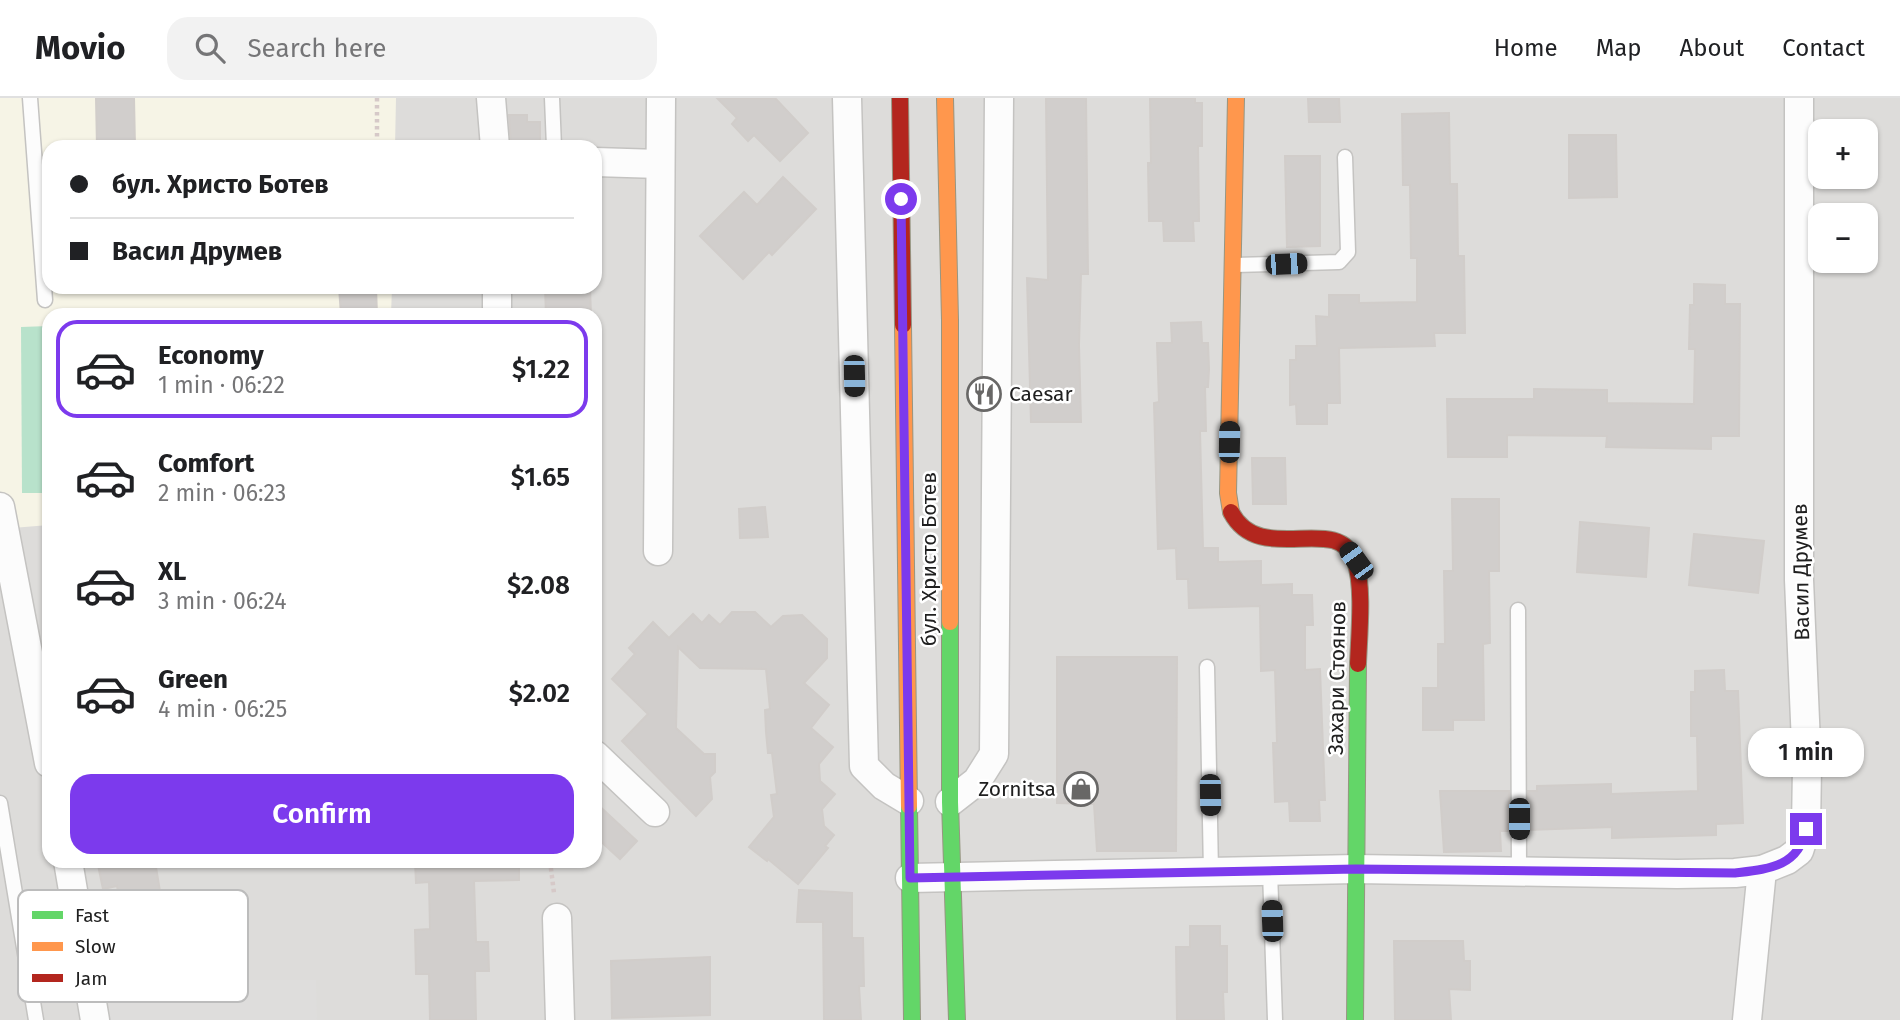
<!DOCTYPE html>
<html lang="en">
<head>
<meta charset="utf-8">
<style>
	:root { --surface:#fff; --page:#f2f2f2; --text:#202124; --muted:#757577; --line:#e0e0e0; --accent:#7c3aed }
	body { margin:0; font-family:"Fira Sans",sans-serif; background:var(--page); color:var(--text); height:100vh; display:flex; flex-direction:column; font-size:26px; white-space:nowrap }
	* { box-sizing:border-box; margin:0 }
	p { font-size:23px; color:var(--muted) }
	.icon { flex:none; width:38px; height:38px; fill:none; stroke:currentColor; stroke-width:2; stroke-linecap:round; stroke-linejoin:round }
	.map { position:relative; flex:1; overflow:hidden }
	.sheet { position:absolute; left:42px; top:210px; width:560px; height:560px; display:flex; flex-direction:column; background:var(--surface); border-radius:21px; box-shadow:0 2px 5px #0004 }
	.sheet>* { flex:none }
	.top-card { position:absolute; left:42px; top:42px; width:560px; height:154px; border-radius:21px; box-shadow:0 2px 5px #0004; display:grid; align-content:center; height:154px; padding:0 28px; background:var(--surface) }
	.tools { position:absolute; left:1808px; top:21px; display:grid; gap:14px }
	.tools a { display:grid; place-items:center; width:70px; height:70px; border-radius:14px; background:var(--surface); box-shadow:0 2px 5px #0004; font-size:35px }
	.end { position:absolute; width:32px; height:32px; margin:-16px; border:9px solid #7c3aed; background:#fff; box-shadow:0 0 0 4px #fff }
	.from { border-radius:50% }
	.bubble { position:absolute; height:49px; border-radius:21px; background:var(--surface); box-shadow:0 2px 5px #0004; font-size:23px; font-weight:600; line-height:49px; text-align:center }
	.car { position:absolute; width:21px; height:42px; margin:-21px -10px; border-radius:9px; box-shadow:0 0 5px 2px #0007; background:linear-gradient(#222 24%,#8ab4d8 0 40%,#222 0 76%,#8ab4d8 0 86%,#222 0) }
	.top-card b { display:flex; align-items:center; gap:24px; height:66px; font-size:26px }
	.top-card b+b { border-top:2px solid var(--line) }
	.top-card i { width:18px; height:18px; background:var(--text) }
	ul { padding:12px 0 0; list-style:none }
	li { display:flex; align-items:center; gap:21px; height:98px; margin:0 14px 10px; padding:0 14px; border:4px solid transparent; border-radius:21px }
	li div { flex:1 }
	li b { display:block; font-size:26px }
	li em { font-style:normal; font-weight:600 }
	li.active { border-color:var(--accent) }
	li>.icon { width:63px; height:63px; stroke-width:1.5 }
	.action { display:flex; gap:14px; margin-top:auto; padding:14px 28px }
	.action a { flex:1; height:80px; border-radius:21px; background:var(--accent); color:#fff; font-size:28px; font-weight:600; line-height:80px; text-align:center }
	header { display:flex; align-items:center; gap:42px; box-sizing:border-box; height:98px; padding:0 35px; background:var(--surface); border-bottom:2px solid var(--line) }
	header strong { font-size:33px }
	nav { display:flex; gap:38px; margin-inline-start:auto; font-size:24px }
	.search { width:490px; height:63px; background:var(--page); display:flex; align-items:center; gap:18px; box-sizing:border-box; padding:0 24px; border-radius:21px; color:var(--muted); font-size:26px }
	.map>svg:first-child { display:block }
</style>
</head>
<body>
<header>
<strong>Movio</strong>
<div class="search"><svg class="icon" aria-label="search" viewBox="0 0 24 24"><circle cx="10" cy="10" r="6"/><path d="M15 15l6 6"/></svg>Search here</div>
<nav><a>Home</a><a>Map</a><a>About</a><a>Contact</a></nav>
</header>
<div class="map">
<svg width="1900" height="922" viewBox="0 0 1900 922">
	<rect width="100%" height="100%" fill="#eeece9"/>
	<path fill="#dddcda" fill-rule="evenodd" d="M0 0H1900V922H0ZM1820 33H1866V79H1820ZM49 49H595V189H49ZM1820 117H1866V163H1820ZM49 217H595V763H49Z"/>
	<path fill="#f6f4e6" d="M0 0H396L395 49H49V189H392L391 217H49V427L0 431Z"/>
	<path fill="#b8e2cb" d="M49 228V395H22L21 229Z"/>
	<path fill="#dedddc" d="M108 882H316L317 922H110Z"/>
	<g fill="#d1cecc" stroke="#d1cdca" stroke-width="2">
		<path d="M96 0H134L135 49H97Z"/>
		<path d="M717 0H775L808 35 780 63 754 37 748 43 732 26 737 20Z"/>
		<path d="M1046 0H1086L1088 176H1081L1079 247 1081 324H1031L1027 180 1048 182Z"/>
		<path d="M1150 0H1195V5H1202V48H1198L1199 123H1193L1194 143H1164L1163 123H1149L1148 65H1151Z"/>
		<path d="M1308 0H1339L1340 24H1309Z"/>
		<path d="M1449 15 1450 86H1457L1458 158H1464L1465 235H1434L1435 248 1339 250 1340 305H1327V326H1297L1296 306 1290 307V262H1296V248H1317L1316 218 1329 219V197H1359V205L1417 204V160H1411L1410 87H1403L1402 16Z"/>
		<path d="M509 17H527V24H540V43L528 44V49H511Z"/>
		<path d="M1569 37H1616L1617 99 1569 100Z"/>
		<path d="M1285 58H1320V148L1287 149Z"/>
		<path d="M783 79 816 111 772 157 769 154 743 181 700 138 744 94 757 107Z"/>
		<path d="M1694 186 1725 187V206H1740L1739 338H1711V351L1606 349 1607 338 1507 337V359H1448L1447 301H1534V291L1607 292V305L1694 306 1695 251H1689L1690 207H1694Z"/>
		<path d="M339 189H376L377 217H341Z"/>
		<path d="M545 189H590L591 217H546Z"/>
		<path d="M1201 224 1202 245H1208L1209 271 1208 289H1205L1206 333H1200L1203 450H1218V464L1261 463V487L1292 486V497H1312L1313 527H1305V572L1320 571 1325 702H1319L1320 723H1290L1289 703 1275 704 1273 645H1277L1275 572 1261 573 1260 508 1189 510 1188 481H1177L1176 450 1158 451 1154 305 1159 304 1157 245H1172L1171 225Z"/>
		<path d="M1252 360H1285L1286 406H1253Z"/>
		<path d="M1452 401H1499V473H1489L1490 545 1483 546 1484 622H1453V632H1423V590H1438V546H1445L1444 473H1453Z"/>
		<path d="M765 409 768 439 740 440 739 411Z"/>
		<path d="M1580 424 1649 430 1646 479 1577 474Z"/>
		<path d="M1694 436 1764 443 1758 495 1689 487Z"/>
		<path d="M732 514H755L771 529 783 518 802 517 827 541V560L804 585 829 607 811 630 833 649 819 666 820 683 835 696 822 711 824 728 834 737 825 748 828 750 798 786 768 761 767 763 749 749 774 719 771 697 777 696 772 655H768L766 634 765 612 770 611 766 571 700 570 678 549 676 630 704 656H715V674L710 679 712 701 696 718 622 643 648 616 612 581 635 556 629 550 653 524 669 540 693 516 702 525 709 517 720 527Z"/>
		<path d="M1057 559H1177L1176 753H1097L1094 706 1057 705Z"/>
		<path d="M1724 572 1725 593H1738L1743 725 1716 726V737L1612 740V729L1528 732V693H1537V688L1611 686V696L1698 693 1697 638H1691V594H1695V573Z"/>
		<path d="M1440 693H1509V733H1500L1501 753 1444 754Z"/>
		<path d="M595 704 637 743 620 761 595 738Z"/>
		<path d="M102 763H155L167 836 128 844 117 788 103 791 98 767 102 766Z"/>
		<path d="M415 763H519V782L474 783 476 844H488L489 873H475L476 922H430L429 876H416L415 832 430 831 429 784 416 785Z"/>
		<path d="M799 792 852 795V840H863L864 888H859L861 922H824L823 824H797Z"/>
		<path d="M1190 828H1220V848H1227V894H1223L1224 922H1177L1176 849H1190Z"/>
		<path d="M1394 843H1463L1464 863H1470V892L1449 891 1451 922H1395Z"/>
		<path d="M710 859V917L612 920 611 863Z"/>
	</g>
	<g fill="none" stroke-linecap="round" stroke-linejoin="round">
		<g stroke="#c4c3c1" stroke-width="17">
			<g id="lane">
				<path d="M30 0 45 202"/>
				<path d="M552 0 554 49"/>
				<path d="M1235 167 1339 164 1348 154 1345 59"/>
				<path d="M1518 512 1519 774"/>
				<path d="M1207 569 1211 774"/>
				<path d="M0 705 36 922"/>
				<path d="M1270 773 1275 922"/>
			</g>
		</g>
		<g stroke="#c4c3c1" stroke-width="31">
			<g id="street">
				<path d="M491 0 495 49"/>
				<path d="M847 0 864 668 884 688 909 703"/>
				<path d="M595 64 659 66"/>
				<path d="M497 189V217"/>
				<path d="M0 409 49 665"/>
				<path d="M658 453 661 0"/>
				<path d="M595 657 655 714"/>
				<path d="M950 704 977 683 994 656 999 0"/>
				<path d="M68 763 95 922"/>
				<path d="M910 780 1356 771 1677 776 1735 775 1762 772"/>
				<path d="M557 820 560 922"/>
				<path d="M1747 922 1762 772 1787 762 1799 753 1806 731 1807 669 1799 482V0"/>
			</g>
		</g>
		<g stroke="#979682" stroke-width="18">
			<g id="fast">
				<path d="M950 524V704L957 922"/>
				<path d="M909 708 912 922"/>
				<path d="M1355 922 1358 566"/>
			</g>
		</g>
		<g stroke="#979682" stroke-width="18">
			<g id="slow">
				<path d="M945 0 950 222V524"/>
				<path d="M903 227 909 708"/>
				<path d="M1231 414 1228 395 1236 0"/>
			</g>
		</g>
		<g stroke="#979682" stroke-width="18">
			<g id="jam">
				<path d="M900 0 903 227"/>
				<path d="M1231 414C1260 470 1338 413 1355 463 1364 488 1359 538 1358 566"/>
			</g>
		</g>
		<g stroke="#d6c9c8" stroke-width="4.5" stroke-dasharray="3.5 3.5" stroke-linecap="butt">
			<path d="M377 0V39"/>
			<path d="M550 763 554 795"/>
		</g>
		<use href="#lane" stroke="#fcfcfc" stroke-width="14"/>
		<use href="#street" stroke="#fcfcfc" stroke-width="28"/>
		<use href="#fast" stroke="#63d668" stroke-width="16"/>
		<use href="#slow" stroke="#ff974d" stroke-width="16"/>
		<use href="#jam" stroke="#b3261e" stroke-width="16"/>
	</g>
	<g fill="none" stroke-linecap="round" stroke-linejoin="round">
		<path stroke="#7c3aed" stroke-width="9" d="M901 101 910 780 1356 771 1735 775C1768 771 1799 769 1806 731"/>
	</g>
	<defs>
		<g id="restaurant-ring" transform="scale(1.75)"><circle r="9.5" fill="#fff" stroke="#686766" stroke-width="1.5"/><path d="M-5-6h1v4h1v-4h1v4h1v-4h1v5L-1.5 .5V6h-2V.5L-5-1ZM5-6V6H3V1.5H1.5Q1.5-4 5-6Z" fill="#686766"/></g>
		<g id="shop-ring" transform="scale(1.75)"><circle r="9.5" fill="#fff" stroke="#686766" stroke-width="1.5"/><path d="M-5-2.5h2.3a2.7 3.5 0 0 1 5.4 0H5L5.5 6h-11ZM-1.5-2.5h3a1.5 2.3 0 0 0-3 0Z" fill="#686766"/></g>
	</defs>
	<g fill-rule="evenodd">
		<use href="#restaurant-ring" x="984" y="296"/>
		<use href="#shop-ring" x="1081" y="691"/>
	</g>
	<g text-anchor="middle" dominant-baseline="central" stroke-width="5" stroke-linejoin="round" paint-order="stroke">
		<g font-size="21" fill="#202020" stroke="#fff" text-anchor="start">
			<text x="1009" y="296">Caesar</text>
			<text x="1056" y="691" text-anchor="end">Zornitsa</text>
		</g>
		<g font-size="21" fill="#202020" stroke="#fff">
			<text transform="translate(929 461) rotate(-90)">бул. Христо Ботев</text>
			<text transform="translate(1801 474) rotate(-91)">Васил Друмев</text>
			<text transform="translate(1337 580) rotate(-89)">Захари Стоянов</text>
		</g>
	</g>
	<rect x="18" y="792" width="230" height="112" rx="10" fill="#fff" stroke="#bcbcbc" stroke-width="2"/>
	<rect x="32" y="813" width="31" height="8" fill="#63d668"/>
	<rect x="32" y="844" width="31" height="9" fill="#ff974d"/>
	<rect x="32" y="876" width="31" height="8" fill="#b3261e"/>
	<g font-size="19" fill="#202020">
		<text x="75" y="824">Fast</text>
		<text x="75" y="855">Slow</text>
		<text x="75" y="887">Jam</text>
	</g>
</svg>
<div class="tools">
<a>+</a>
<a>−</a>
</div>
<i class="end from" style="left:901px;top:101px"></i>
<i class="end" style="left:1806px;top:731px"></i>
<div class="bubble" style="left:1748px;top:630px;width:116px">1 min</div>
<i class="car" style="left:1286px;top:166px;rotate:88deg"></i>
<i class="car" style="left:854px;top:278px;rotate:179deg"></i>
<i class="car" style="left:1229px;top:344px;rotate:1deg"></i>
<i class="car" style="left:1356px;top:463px;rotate:324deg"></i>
<i class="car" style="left:1210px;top:697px;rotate:179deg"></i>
<i class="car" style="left:1519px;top:721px;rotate:180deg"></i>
<i class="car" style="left:1272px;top:823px;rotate:358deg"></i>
<div class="top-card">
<b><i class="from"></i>бул. Христо Ботев</b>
<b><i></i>Васил Друмев</b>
</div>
<section class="sheet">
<ul>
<li class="active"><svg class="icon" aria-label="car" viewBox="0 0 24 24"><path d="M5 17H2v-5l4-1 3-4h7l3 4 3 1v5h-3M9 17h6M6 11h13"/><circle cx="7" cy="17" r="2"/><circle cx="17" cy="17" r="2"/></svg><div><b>Economy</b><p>1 min · 06:22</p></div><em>$1.22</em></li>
<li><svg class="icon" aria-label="car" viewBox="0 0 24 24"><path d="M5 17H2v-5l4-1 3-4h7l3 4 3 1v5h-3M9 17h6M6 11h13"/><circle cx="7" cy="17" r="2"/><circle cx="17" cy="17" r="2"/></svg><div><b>Comfort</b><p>2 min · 06:23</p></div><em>$1.65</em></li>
<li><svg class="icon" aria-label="car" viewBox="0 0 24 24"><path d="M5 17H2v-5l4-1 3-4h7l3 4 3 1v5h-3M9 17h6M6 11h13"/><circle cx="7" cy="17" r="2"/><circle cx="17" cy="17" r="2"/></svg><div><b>XL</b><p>3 min · 06:24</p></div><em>$2.08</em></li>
<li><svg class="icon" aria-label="car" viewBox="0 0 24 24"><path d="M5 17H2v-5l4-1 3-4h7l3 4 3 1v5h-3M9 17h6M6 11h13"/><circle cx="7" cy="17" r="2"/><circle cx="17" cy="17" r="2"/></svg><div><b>Green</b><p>4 min · 06:25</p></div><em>$2.02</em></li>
</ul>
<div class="action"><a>Confirm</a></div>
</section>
</div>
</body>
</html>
